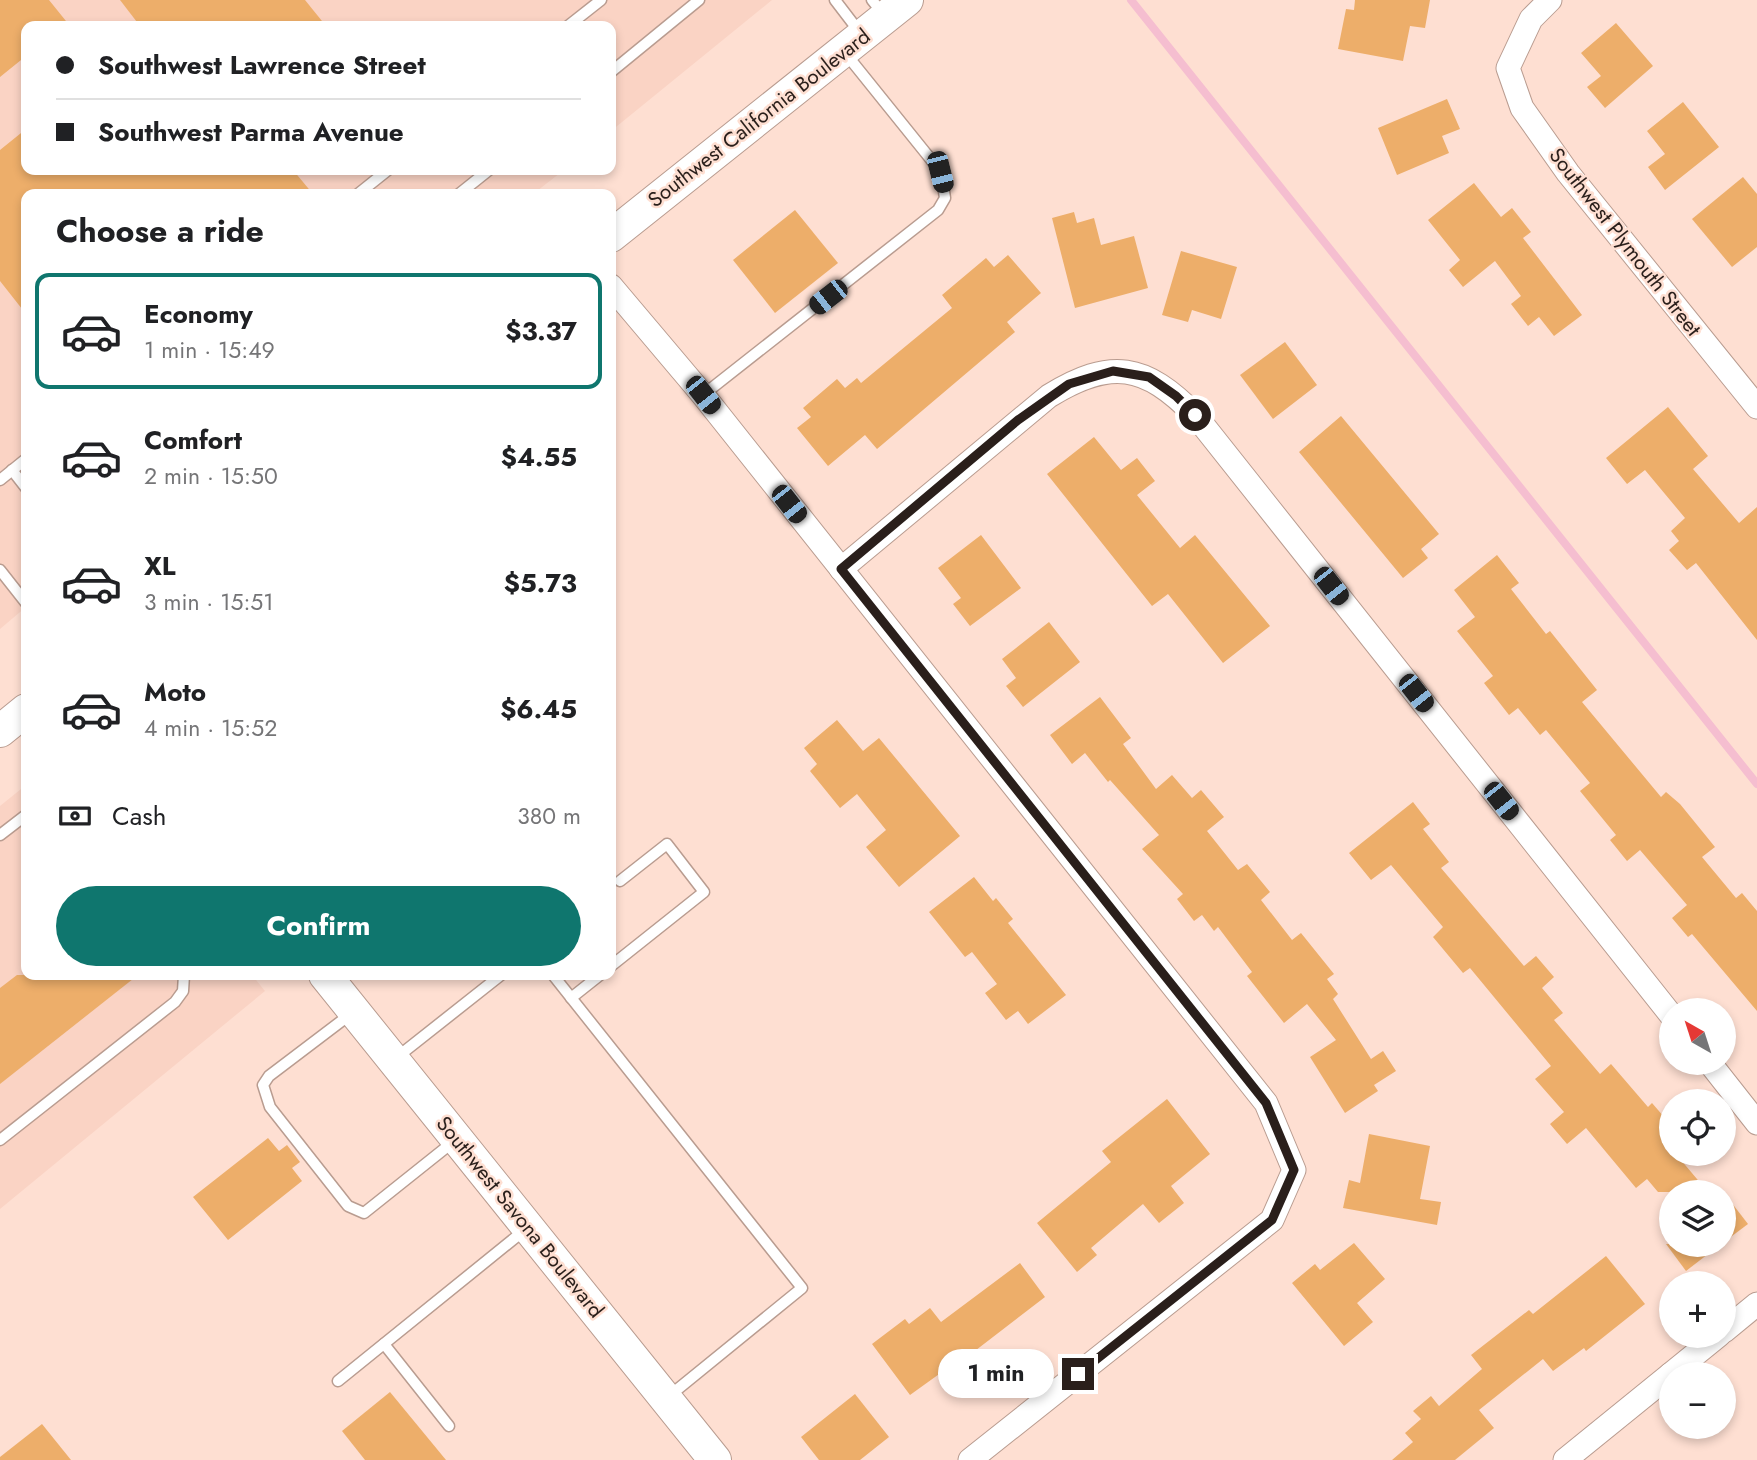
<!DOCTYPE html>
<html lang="en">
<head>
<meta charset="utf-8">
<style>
	:root { --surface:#fff; --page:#f2f2f2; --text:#202124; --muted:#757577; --line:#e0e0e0; --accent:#0f766e }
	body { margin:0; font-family:Jost,sans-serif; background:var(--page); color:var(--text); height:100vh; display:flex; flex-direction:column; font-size:26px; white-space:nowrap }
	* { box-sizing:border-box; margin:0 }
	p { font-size:23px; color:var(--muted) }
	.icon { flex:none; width:38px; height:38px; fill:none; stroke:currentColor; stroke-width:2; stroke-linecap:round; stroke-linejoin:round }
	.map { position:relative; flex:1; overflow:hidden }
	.panel { position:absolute; left:21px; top:189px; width:595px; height:791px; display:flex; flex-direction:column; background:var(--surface); border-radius:14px; box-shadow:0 4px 10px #0003 }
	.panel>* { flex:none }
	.top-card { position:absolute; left:21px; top:21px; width:595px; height:154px; border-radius:14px; box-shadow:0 4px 10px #0003; display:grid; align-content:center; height:154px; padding:0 35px; background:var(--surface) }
	.needle { width:46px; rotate:321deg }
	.tools { position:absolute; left:1659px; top:998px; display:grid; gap:14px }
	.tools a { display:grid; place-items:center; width:77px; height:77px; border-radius:50%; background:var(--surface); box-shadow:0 4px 10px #0003; font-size:35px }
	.end { position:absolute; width:32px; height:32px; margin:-16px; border:9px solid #2a1f1b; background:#fff; box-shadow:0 0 0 4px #fff }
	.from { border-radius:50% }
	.bubble { position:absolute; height:49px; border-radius:24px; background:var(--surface); box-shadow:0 4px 10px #0003; font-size:23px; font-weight:700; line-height:49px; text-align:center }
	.car { position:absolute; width:21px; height:42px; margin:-21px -10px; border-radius:9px; box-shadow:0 0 5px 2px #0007; background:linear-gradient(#222 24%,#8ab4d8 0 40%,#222 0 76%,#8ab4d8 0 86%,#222 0) }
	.top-card b { display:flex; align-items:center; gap:24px; height:66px; font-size:26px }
	.top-card b+b { border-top:2px solid var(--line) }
	.top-card i { width:18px; height:18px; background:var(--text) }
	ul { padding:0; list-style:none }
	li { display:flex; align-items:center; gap:21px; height:116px; margin:0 14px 10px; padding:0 21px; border:4px solid transparent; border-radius:14px }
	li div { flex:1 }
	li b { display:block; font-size:26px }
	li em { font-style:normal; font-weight:700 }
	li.on { border-color:var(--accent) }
	li>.icon { width:63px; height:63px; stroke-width:1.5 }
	h2 { padding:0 35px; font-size:32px; line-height:84px }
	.pay { display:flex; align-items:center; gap:18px; height:77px; padding:0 35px; font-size:26px }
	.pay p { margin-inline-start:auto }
	.cta { display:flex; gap:14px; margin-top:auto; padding:14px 35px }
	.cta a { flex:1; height:80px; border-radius:42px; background:var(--accent); color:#fff; font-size:28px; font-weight:700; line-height:80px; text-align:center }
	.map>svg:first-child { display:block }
</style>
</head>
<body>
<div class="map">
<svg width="1757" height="1460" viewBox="0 0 1757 1460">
	<rect width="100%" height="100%" fill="#fedfd2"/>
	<g fill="#fad3c4">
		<path d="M0 0H772L611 131V26H26V170H564L533 194H26V607L0 629Z"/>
		<path d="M26 785V975H252L265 991 0 1209V806Z"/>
	</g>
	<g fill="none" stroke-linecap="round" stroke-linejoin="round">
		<path stroke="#f5bed0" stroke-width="8" d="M1131 0 1757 784"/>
	</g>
	<g fill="#edae6a">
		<path d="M0 0H49L70 26H26V56L0 77Z"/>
		<path d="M120 0H305L326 26H140Z"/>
		<path d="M1355 0H1430L1425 28 1410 26 1403 61 1338 49 1346 9 1354 10Z"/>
		<path d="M1616 23 1653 66 1605 108 1587 87 1601 76 1581 53Z"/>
		<path d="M1447 99 1460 129 1442 136 1449 153 1397 175 1378 128Z"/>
		<path d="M1683 102 1719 147 1665 190 1648 167 1665 154 1647 131Z"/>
		<path d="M26 129V170H293L313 194H26V314L0 281V150Z"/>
		<path d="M1743 177 1757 194V247L1732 267 1692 219Z"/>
		<path d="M1474 183 1501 217 1512 208 1531 232 1523 238 1582 315 1554 336 1539 317 1528 326 1511 304 1521 296 1495 261 1463 287 1449 270 1460 260 1428 220Z"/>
		<path d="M795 210 838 263 775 313 733 260Z"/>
		<path d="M1074 212 1077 223 1094 218 1101 245 1134 236 1148 288 1075 308 1052 218Z"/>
		<path d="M1181 251 1237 267 1221 319 1192 310 1188 322 1162 315Z"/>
		<path d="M1008 255 1041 293 1007 322 1015 332 877 449 865 435 828 466 797 428 811 417 803 408 837 379 845 388 857 378 861 383 952 308 942 295 986 258 994 267Z"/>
		<path d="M1285 342 1317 385 1273 419 1240 375Z"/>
		<path d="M1668 407 1708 456 1693 469 1739 523 1757 507V640L1696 563 1687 570 1669 550 1679 541 1671 531 1685 518 1645 470 1627 484 1606 458Z"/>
		<path d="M1341 416 1439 534 1421 549 1428 558 1403 578 1299 452Z"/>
		<path d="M1094 437 1121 470 1137 458 1155 481 1137 495 1180 548 1195 535 1270 626 1223 663 1168 594 1152 606 1047 474Z"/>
		<path d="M981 535 1021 588 970 626 953 604 961 598 938 568Z"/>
		<path d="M1497 555 1519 583 1511 589 1546 634 1550 631 1597 690 1582 702 1661 797 1666 792 1680 804 1715 847 1702 857 1736 898 1742 893 1757 911V1011L1692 934 1688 937 1672 918 1687 905 1640 850 1627 861 1610 840 1616 835 1580 791 1590 783 1546 730 1540 735 1518 708 1509 715 1484 683 1493 676 1457 631 1475 617 1454 590Z"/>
		<path d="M1049 622 1080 662 1023 707 1006 686 1016 678 1002 659Z"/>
		<path d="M1100 697 1131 738 1123 744 1156 789 1172 775 1192 798 1201 790 1224 817 1207 831 1238 870 1247 864 1270 892 1261 900 1292 940 1301 933 1334 974 1327 979 1338 994 1333 999 1371 1059 1383 1051 1396 1071 1374 1085 1378 1091 1345 1113 1310 1057 1336 1040 1307 1004 1284 1023 1247 976 1252 972 1218 927 1214 931 1202 915 1194 921 1177 899 1183 894 1142 849 1159 835 1110 780 1108 782 1085 753 1072 764 1050 735Z"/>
		<path d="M837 720 863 751 879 738 960 836 899 887 866 847 886 830 857 794 840 808 810 771 817 764 804 748Z"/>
		<path d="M1413 802 1430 824 1423 829 1449 862 1441 868 1524 966 1536 956 1554 977 1542 988 1563 1013 1554 1020 1600 1074 1611 1064 1648 1107 1652 1103 1671 1125 1660 1135 1671 1148V1153H1675L1708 1192H1658L1647 1179 1636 1188 1586 1128 1567 1144 1550 1124 1564 1112 1535 1079 1551 1066 1470 968 1463 973 1433 937 1443 927 1391 865 1371 880 1349 853Z"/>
		<path d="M974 877 993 901 996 898 1013 919 1008 923 1066 995 1028 1024 1018 1011 1006 1020 985 993 997 984 972 952 965 957 929 912Z"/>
		<path d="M17 975H138L0 1084V988Z"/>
		<path d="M1167 1099 1210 1154 1171 1186 1184 1203 1159 1223 1143 1204 1091 1248 1097 1255 1077 1272 1037 1223 1111 1162 1102 1151Z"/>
		<path d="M1369 1134 1430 1146 1420 1199 1441 1202 1437 1225 1343 1208 1349 1180 1360 1183Z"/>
		<path d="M268 1138 279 1151 287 1145 300 1162 292 1168 302 1181 228 1240 193 1197Z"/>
		<path d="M1724 1193 1748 1224 1724 1242Z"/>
		<path d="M1354 1243 1385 1279 1357 1303 1373 1322 1344 1346 1292 1283 1315 1264 1320 1270Z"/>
		<path d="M1666 1244H1721L1686 1271Z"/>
		<path d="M1606 1256 1645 1304 1586 1351 1584 1348 1553 1371 1543 1359 1479 1410 1494 1428 1455 1460H1392L1413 1442 1405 1433 1421 1419 1413 1411 1431 1396 1439 1406 1482 1369 1471 1355 1529 1310 1533 1314Z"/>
		<path d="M1020 1263 1045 1297 967 1357 975 1368 952 1386 942 1372 910 1395 872 1344 905 1319 909 1324 930 1308 941 1322Z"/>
		<path d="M390 1392 446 1460H365L342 1431Z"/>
		<path d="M855 1394 889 1437 860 1460H819L801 1437Z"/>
		<path d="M42 1424 71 1460H0V1457Z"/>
	</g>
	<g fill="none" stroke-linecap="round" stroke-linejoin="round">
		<g stroke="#b99c90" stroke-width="13">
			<g id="lane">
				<path d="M835 0 861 34"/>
				<path d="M872 0 884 15"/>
				<path d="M568 26 601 0"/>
				<path d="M611 72 699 0"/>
				<path d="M358 194 388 170"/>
				<path d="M459 194 489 170"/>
				<path d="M703 395 938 210 945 198 941 172 846 54"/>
				<path d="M12 470 26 488"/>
				<path d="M0 480 26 459"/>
				<path d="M0 570 26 603"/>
				<path d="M0 835 26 815"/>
				<path d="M611 966 704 892 667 844 620 881"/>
				<path d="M553 975 802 1288 668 1397"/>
				<path d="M571 998 600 975"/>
				<path d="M352 1013 269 1076 263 1085 270 1107 348 1206 364 1213 453 1142"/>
				<path d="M396 1058 501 975"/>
				<path d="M0 1140 175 1002 183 991 184 975"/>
				<path d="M384 1344 449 1426"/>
				<path d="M338 1381 526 1229"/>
			</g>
		</g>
		<g stroke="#b99c90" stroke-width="25">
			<g id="street">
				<path d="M1550 0 1531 19 1508 68 1522 108 1568 173 1757 407"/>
				<path d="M611 286 703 395 1266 1103 1294 1170 1272 1220 970 1460"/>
				<path d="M841 569 1049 396C1111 358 1145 364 1195 415L1671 1015"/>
				<path d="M1709 1062 1757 1123"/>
				<path d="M1724 1331 1757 1304"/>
				<path d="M1671 1374 1719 1335"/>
				<path d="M1565 1460 1671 1374"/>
			</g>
		</g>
		<g stroke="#b99c90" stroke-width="34">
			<g id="secondary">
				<path d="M611 236 907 0"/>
				<path d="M0 731 26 710"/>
				<path d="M325 975 715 1460"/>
			</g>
		</g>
		<use href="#lane" stroke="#fff" stroke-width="10"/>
		<use href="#street" stroke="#fff" stroke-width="23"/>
		<use href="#secondary" stroke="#fff" stroke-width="32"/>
	</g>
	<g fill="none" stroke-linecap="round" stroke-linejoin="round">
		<path stroke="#2a1f1b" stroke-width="9" d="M1078 1374 1272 1220 1294 1170 1266 1103 841 569 1018 420 1069 384 1113 371 1149 377 1176 396 1195 415"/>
	</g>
	<g text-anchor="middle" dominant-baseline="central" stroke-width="5" stroke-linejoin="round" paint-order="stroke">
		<g font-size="21" fill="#2a1f1b" stroke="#fedfd2">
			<text transform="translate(759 118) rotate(-38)">Southwest California Boulevard</text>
			<text transform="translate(1625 242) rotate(52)">Southwest Plymouth Street</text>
			<text transform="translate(520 1217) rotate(51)">Southwest Savona Boulevard</text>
		</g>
	</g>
</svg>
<div class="tools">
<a><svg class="needle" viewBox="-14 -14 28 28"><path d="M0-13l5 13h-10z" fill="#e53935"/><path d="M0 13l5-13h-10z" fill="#757577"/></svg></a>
<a><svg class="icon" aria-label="locate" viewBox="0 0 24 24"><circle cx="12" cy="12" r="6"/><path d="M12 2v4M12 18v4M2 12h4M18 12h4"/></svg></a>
<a><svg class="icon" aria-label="layers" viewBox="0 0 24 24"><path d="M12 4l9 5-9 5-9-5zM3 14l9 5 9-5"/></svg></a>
<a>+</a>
<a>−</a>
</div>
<i class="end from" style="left:1195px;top:415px"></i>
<i class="end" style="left:1078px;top:1374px"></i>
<div class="bubble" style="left:938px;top:1349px;width:116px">1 min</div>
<i class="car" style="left:940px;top:172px;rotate:166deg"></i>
<i class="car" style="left:828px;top:297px;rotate:232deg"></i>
<i class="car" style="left:703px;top:395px;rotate:142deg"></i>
<i class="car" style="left:789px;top:504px;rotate:142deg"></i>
<i class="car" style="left:1331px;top:586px;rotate:142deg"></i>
<i class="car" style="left:1416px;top:693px;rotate:142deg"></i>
<i class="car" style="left:1501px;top:801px;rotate:142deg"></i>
<div class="top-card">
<b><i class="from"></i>Southwest Lawrence Street</b>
<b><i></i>Southwest Parma Avenue</b>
</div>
<section class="panel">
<h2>Choose a ride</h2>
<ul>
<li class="on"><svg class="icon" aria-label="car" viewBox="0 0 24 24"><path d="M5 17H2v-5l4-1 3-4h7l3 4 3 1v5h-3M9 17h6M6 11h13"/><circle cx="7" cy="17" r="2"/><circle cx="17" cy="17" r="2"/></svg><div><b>Economy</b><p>1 min · 15:49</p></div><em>$3.37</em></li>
<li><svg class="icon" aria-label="car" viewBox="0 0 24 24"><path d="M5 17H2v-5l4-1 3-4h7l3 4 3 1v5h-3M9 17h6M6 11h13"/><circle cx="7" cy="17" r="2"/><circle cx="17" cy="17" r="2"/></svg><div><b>Comfort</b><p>2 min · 15:50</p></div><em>$4.55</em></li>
<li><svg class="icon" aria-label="car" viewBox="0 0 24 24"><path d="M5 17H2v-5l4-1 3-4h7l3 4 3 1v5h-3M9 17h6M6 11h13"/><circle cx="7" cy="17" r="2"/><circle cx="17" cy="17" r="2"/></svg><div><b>XL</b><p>3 min · 15:51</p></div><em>$5.73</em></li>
<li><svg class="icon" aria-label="car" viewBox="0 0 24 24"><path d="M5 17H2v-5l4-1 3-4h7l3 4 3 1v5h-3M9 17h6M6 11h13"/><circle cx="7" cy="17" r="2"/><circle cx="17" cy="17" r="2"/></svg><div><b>Moto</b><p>4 min · 15:52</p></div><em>$6.45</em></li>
</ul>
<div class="pay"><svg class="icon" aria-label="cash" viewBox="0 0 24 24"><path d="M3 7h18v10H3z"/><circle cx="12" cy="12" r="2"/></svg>Cash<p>380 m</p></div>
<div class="cta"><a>Confirm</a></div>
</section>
</div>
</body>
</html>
